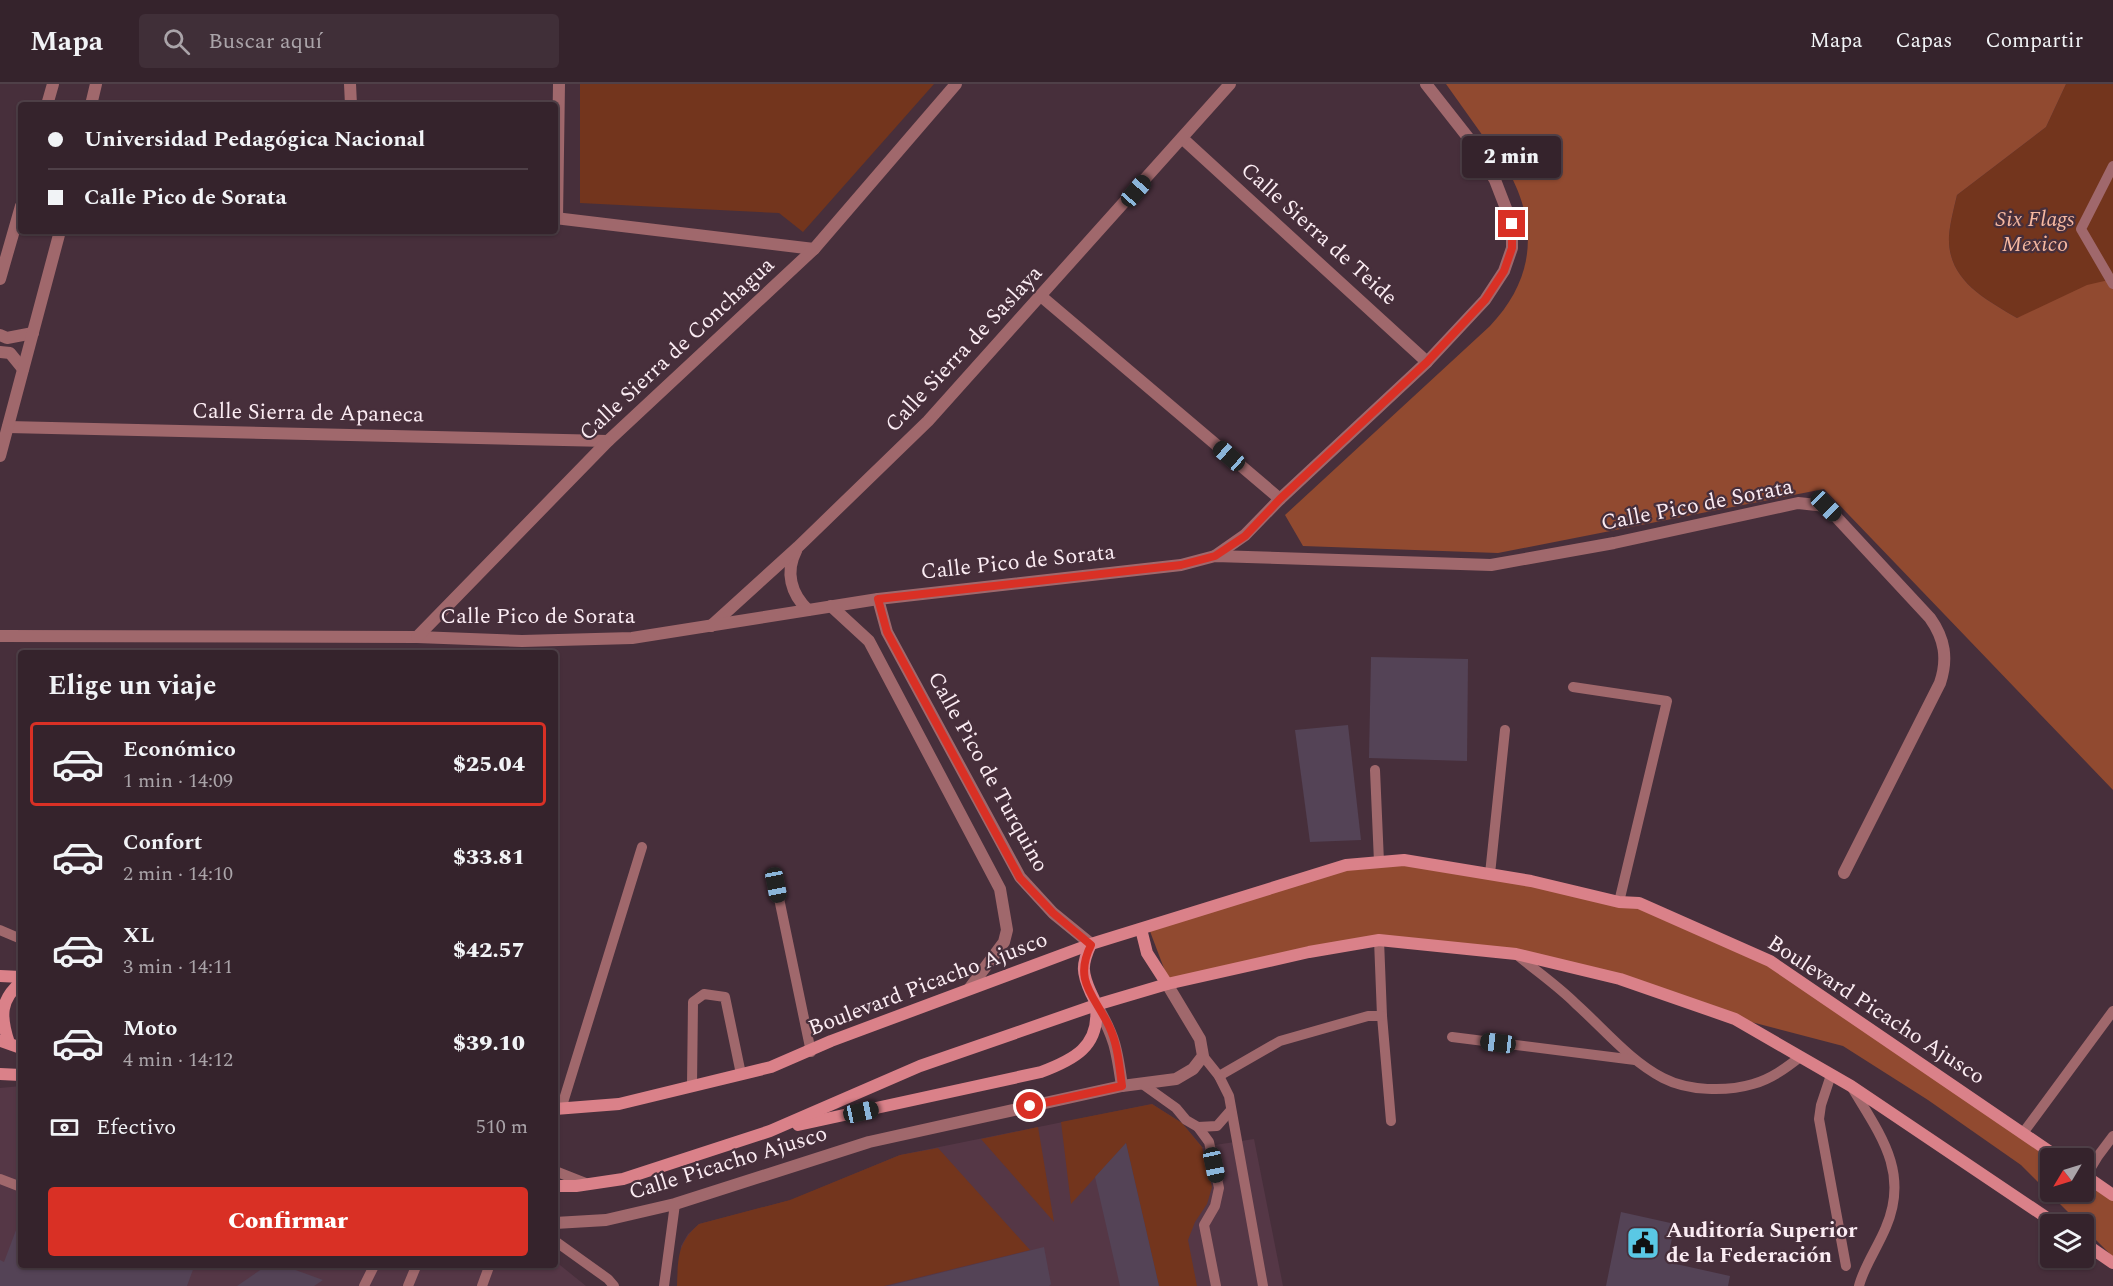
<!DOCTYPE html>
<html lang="es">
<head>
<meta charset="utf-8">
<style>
	:root { --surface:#35232c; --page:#402f38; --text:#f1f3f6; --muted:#aaa4a9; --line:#4f4048; --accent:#d93025 }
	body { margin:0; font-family:Spectral,serif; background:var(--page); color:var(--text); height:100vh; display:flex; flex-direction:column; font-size:22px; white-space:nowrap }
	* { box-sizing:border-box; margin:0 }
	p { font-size:20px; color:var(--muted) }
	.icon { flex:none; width:33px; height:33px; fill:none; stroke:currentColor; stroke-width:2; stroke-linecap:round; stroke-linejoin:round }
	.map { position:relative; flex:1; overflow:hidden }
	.panel { position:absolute; left:18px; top:566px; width:540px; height:618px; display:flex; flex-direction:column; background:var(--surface); border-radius:6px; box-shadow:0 2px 4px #0004,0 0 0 2px var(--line) }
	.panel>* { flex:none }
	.banner { position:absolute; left:18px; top:18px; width:540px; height:132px; border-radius:6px; box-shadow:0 2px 4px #0004,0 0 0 2px var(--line); display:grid; align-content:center; height:132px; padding:0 30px; background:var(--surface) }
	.needle { width:39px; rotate:232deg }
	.fabs { position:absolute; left:2040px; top:1064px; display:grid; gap:12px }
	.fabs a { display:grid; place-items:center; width:54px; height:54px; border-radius:6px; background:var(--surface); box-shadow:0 2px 4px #0004,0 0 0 2px var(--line); font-size:30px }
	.end { position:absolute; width:27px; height:27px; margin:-14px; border:8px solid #d93025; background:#fff; box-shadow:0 0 0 3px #fff }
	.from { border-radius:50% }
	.bubble { position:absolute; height:42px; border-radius:6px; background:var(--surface); box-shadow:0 2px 4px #0004,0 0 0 2px var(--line); font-size:20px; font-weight:800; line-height:42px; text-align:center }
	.car { position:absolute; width:18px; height:36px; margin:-18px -9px; border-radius:8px; box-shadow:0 0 4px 2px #0007; background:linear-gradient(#222 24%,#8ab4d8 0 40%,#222 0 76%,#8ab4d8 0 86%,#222 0) }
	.banner b { display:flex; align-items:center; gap:21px; height:57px; font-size:22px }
	.banner b+b { border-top:2px solid var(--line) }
	.banner i { width:15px; height:15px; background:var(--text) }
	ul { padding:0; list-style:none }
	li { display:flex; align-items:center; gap:18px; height:84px; margin:0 12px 9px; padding:0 18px; border:3px solid transparent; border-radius:6px }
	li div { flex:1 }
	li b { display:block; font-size:22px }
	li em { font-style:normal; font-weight:800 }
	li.current { border-color:var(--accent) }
	li>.icon { width:54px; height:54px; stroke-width:1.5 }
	h2 { padding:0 30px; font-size:27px; line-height:72px }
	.pay { display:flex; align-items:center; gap:15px; height:66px; padding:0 30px; font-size:22px }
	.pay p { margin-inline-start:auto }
	.primary-button { display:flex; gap:12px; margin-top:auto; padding:12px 30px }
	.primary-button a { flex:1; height:69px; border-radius:6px; background:var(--accent); color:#fff; font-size:24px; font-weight:800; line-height:69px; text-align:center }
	header { display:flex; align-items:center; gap:36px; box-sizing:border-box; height:84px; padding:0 30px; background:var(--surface); border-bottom:2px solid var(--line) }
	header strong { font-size:28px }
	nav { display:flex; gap:33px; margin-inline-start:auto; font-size:21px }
	.search { width:420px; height:54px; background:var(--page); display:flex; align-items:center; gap:15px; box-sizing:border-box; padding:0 21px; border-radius:6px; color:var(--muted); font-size:22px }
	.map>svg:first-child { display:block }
</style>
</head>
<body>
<header>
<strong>Mapa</strong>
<div class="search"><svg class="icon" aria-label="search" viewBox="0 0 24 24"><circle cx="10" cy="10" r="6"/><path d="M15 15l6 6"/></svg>Buscar aquí</div>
<nav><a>Mapa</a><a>Capas</a><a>Compartir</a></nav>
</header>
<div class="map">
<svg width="2113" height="1202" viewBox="0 0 2113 1202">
	<rect width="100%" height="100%" fill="#472f3b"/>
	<g fill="#553746">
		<path d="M21 1002V1180H555V1177L586 1202H0V1004Z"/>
		<path d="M1152 1020 1182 1039 1202 1063 1254 1055 1283 1202H677L681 1162 688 1150 699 1140 791 1116 900 1071Z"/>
	</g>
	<g fill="#73351d">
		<path d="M580 0H934L803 148 779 129 580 119Z"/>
		<path d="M2066 0H2113V202L2017 234C1985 215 1947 196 1949 152 1950 139 1954 124 1957 111L2046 43Z"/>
		<path d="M1152 1020 1182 1039 1202 1063 1212 1103 1207 1120 1195 1138 1188 1156 1197 1202H1159L1126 1059 1071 1120 1061 1038Z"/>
		<path d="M1038 1043 1054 1138 981 1055Z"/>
		<path d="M938 1064 1030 1166 884 1202H677C678 1175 677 1159 699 1140L790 1116 900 1071Z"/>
	</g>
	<g fill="#914a30">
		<path d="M1446 0H2066L2046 43 1957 111C1954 124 1950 139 1949 152 1947 196 1985 215 2017 234L2087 201 2113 195V706L1824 405 1498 469 1303 462 1285 431 1490 242C1533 197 1539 145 1510 90Z"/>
		<path d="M1403 780 1531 799 1637 822 1768 879 2050 1074V1107H2084V1095L2113 1115V1173L2084 1144V1140H2080L2021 1081 1928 1016 1843 962 1736 934 1516 870 1377 854 1168 895 1148 842 1345 785Z"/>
	</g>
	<g fill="#544356">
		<path d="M1371 573 1468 575 1467 677 1369 674Z"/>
		<path d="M1348 641 1361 756 1310 758 1295 646Z"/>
		<path d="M1126 1059 1159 1202H1120L1095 1093Z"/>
		<path d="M1621 1128 1675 1140 1667 1178 1730 1192 1728 1202H1606Z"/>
		<path d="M21 1133V1180H195L187 1202H0V1176L4 1178Z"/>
		<path d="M1044 1163 1051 1200 1049 1202H888Z"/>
		<path d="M269 1180H279L323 1196 314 1202H237Z"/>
	</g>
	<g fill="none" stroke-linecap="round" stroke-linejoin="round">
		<g stroke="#a0686c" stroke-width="10">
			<path d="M2113 82 2081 145 2113 200"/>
			<path d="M1573 603 1667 617 1619 818"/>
			<path d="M1375 686 1379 778"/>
			<path d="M1490 790 1505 646"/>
			<path d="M776 800 811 968"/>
			<path d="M0 846 21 855"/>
			<path d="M1379 856 1382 932 1391 1037"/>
			<path d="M1516 870C1536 887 1558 902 1576 920 1604 945 1630 977 1663 994 1688 1007 1726 1008 1753 1000 1771 995 1786 984 1800 973"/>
			<path d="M1452 953 1635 976"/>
			<path d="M1203 972 1219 992 1229 1012 1263 1202"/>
			<path d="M1831 991 1821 1021 1819 1035 1846 1182"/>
			<path d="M1219 992 1280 957 1368 932H1382"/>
			<path d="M1141 999 1176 1024 1186 1036 1198 1043 1209 1058 1219 1104 1215 1122 1204 1141 1216 1202"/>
			<path d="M692 1002 693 918 704 910 725 913 741 990"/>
			<path d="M1851 1002C1879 1049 1910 1087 1886 1143 1878 1163 1864 1182 1859 1202"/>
			<path d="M561 1025 642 763"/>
			<path d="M1198 1043 1217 1042 1231 1026"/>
			<path d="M2023 1049 2113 927"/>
			<path d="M555 1087 588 1100"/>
			<path d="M2086 1092 2098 1072 2113 1052"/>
			<path d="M0 1095 21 1103"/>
			<path d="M555 1157 608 1195 614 1202"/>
			<path d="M364 1202 375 1180"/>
			<path d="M408 1202 417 1180"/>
			<path d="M482 1202 490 1180"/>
			<path d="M664 1202 675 1120"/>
		</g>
		<g stroke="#a0686c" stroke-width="12">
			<path d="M350 0 351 21"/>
			<path d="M47 21 53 0"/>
			<path d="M91 21 96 0"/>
			<path d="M1182 54 1427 278"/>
			<path d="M555 134 814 165"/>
			<path d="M557 134 559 0"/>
			<path d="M0 195 21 122"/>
			<path d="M1042 213 1280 415"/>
			<path d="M0 251 7 254 33 249"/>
			<path d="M0 268 10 269 23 285"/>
			<path d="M8 343 608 357"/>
			<path d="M0 372 60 147"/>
			<path d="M796 467C785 488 791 510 808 526"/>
			<path d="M1215 472 1245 451 1280 415 1427 278 1485 216 1504 187 1512 164V140L1495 96 1470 56 1426 0"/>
			<path d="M878 515 887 548 1020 793 1053 829 1091 860"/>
			<path d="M831 522 869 557 1000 805 1007 846 1004 858 969 905"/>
			<path d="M711 542 798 463 928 337 1230 0"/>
			<path d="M0 552 417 553 522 557 632 554 878 515 1181 481 1215 472 1491 481 1614 459 1798 419 1826 422 1930 534C1945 555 1948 575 1940 599L1844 789"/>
			<path d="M417 553 608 357 814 165 956 0"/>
			<path d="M1096 921C1115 952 1117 967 1122 1002"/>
			<path d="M555 1139 606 1136 675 1120 869 1058 1122 1002 1176 995 1193 985 1203 972 1200 955 1167 900"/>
		</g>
		<g stroke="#da8189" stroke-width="12">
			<path d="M1141 845 1147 869 1167 900"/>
			<path d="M0 892 21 893"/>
			<path d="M1 957 21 964"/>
			<path d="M9 959C0 932 0 916 21 898"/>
			<path d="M0 990 21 991"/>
			<path d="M555 1025 619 1020 771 983 831 957 1091 860 1346 781 1404 776 1531 797 1619 818 1639 819 1770 877 2059 1074"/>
			<path d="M798 1041 1041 988C1073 976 1100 963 1096 923 1096 918 1093 913 1091 909 1082 889 1081 881 1091 860"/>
			<path d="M2084 1091 2113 1111"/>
			<path d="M555 1102H576L623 1095 770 1047 920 982 1096 921 1167 900 1309 868 1379 856 1516 870 1620 895 1735 935 1851 1002 2056 1140"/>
			<path d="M2084 1159 2113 1179"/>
		</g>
	</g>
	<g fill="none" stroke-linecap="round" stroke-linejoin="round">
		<path stroke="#d93025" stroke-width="8" d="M1030 1022 1122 1002C1119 981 1118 961 1109 942 1094 911 1073 897 1091 861L1053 829 1020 794 887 548 878 515 1181 481 1215 472 1245 452 1280 415 1427 278 1485 216 1504 187 1512 164V140"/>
	</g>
	<defs>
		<g id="civic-square" transform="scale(1.725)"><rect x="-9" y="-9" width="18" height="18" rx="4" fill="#5ac8e5" stroke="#472f3b"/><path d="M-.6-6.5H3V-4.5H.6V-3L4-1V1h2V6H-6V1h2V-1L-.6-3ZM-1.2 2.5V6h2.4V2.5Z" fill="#111"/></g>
	</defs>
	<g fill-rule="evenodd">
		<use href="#civic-square" x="1643" y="1159"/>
	</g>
	<g text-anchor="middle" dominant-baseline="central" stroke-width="4.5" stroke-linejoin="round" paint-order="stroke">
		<g font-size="22" font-style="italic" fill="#f6b8a1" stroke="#472f3b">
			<text x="2035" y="135">Six Flags<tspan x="2035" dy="25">Mexico</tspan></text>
		</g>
		<g font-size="22" fill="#fbecf3" stroke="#472f3b">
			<text transform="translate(1319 150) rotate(42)">Calle Sierra de Teide</text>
			<text transform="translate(677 265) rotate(-43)">Calle Sierra de Conchagua</text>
			<text transform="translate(964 265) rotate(-47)">Calle Sierra de Saslaya</text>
			<text transform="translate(308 329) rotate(1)">Calle Sierra de Apaneca</text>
			<text transform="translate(1697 421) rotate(-11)">Calle Pico de Sorata</text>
			<text transform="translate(1018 478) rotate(-6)">Calle Pico de Sorata</text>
			<text x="538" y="532">Calle Pico de Sorata</text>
			<text transform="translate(988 688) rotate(61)">Calle Pico de Turquino</text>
			<text transform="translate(928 900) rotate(-21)">Boulevard Picacho Ajusco</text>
			<text transform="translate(1876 926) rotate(33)">Boulevard Picacho Ajusco</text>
			<text transform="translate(728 1079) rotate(-17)">Calle Picacho Ajusco</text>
		</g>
		<g font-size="22" font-weight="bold" fill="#fbecf3" stroke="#472f3b" text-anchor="start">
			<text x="1666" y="1146">Auditoría Superior<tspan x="1666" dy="25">de la Federación</tspan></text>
		</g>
	</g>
</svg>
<div class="fabs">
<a><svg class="needle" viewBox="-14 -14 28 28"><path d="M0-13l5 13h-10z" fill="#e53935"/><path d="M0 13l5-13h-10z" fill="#aaa4a9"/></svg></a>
<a><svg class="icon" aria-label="layers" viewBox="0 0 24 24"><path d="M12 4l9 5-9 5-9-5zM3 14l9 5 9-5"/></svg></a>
</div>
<i class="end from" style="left:1030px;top:1022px"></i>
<i class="end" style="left:1512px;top:140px"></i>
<div class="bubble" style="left:1462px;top:52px;width:99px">2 min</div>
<i class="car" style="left:1136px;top:107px;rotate:41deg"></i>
<i class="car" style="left:1229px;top:372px;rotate:311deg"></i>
<i class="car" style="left:1826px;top:422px;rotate:135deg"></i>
<i class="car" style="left:776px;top:801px;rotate:169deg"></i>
<i class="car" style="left:1498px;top:959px;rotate:277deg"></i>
<i class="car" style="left:861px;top:1028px;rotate:78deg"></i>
<i class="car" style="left:1214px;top:1081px;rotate:168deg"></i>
<div class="banner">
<b><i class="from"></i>Universidad Pedagógica Nacional</b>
<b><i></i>Calle Pico de Sorata</b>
</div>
<section class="panel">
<h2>Elige un viaje</h2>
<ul>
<li class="current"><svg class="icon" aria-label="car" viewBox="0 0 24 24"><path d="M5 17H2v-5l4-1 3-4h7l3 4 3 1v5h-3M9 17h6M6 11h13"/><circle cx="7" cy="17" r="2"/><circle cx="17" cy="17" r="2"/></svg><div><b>Económico</b><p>1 min · 14:09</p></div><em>$25.04</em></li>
<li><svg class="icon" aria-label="car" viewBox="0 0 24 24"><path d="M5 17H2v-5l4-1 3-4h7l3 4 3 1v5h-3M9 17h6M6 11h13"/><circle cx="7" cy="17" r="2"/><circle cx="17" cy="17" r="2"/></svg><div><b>Confort</b><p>2 min · 14:10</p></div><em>$33.81</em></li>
<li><svg class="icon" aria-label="car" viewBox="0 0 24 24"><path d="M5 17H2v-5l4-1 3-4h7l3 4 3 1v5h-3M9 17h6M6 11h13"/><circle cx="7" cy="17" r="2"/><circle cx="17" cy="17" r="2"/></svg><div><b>XL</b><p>3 min · 14:11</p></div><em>$42.57</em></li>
<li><svg class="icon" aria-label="car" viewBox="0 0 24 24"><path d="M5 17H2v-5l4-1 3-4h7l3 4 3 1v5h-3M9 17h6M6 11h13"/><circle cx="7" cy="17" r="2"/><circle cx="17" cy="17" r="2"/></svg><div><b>Moto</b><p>4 min · 14:12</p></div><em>$39.10</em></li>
</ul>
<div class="pay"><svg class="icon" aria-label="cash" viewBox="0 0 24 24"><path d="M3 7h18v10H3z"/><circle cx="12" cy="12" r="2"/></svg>Efectivo<p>510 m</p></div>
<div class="primary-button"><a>Confirmar</a></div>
</section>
</div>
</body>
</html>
